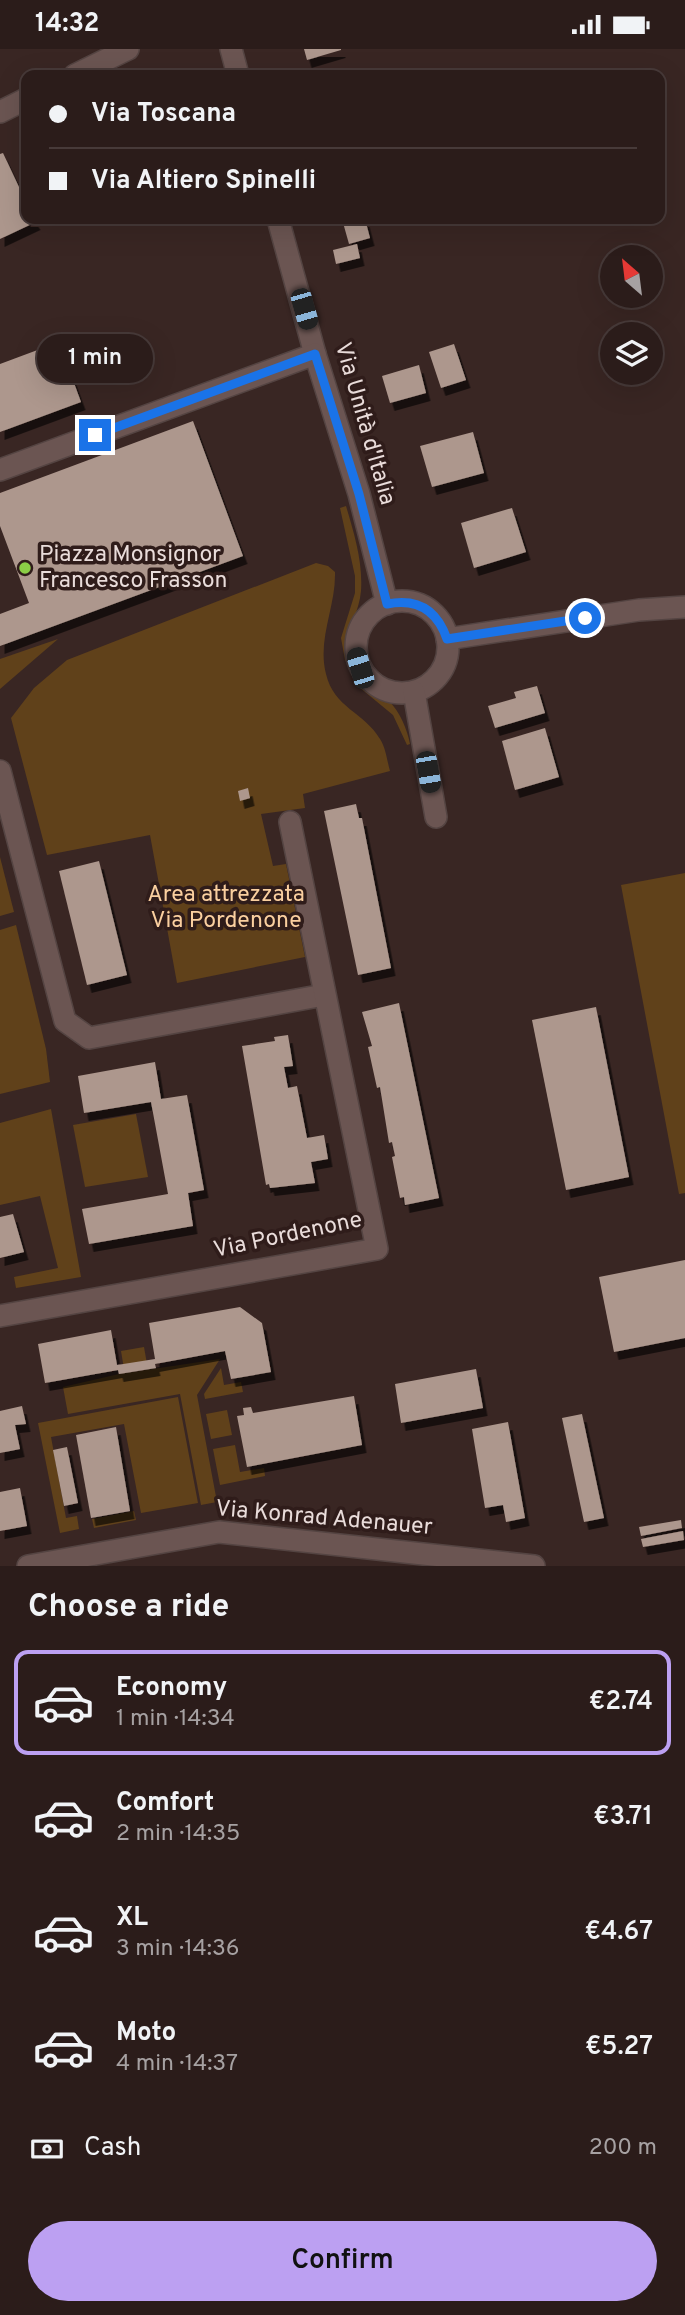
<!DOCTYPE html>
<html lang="en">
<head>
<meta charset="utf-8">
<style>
	:root { --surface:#2b1c1a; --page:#332523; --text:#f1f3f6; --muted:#a6a1a2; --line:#473a39; --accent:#bca0f2 }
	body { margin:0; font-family:Overpass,sans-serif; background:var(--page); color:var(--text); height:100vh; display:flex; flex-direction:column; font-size:26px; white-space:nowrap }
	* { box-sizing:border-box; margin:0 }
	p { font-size:23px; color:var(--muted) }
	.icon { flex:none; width:38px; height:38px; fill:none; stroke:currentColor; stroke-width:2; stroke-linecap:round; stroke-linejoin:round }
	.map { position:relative; height:1517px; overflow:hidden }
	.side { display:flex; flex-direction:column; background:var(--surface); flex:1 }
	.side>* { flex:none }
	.guide { position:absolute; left:21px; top:21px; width:644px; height:154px; border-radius:14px; box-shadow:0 7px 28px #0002,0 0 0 2px var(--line); display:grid; align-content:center; height:154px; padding:0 28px; background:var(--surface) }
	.needle { width:46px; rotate:332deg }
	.fabs { position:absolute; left:600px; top:196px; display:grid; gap:14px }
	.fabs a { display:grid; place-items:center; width:63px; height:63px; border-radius:50%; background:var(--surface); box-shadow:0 7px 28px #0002,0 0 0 2px var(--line); font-size:35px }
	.end { position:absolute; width:32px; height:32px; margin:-16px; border:9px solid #1a73e8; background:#fff; box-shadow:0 0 0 4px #fff }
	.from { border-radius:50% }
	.bubble { position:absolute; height:49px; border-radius:24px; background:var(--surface); box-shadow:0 7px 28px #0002,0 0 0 2px var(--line); font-size:23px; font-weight:600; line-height:49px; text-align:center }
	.car { position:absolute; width:21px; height:42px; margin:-21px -10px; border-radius:9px; box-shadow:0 0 5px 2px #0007; background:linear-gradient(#222 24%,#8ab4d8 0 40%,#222 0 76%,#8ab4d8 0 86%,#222 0) }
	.guide b { display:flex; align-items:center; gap:24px; height:66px; font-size:26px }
	.guide b+b { border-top:2px solid var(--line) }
	.guide i { width:18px; height:18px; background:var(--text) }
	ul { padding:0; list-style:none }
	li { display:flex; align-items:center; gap:21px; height:105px; margin:0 14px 10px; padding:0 14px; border:4px solid transparent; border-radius:14px }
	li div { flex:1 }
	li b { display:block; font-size:26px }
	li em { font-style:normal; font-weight:600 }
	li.on { border-color:var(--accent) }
	li>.icon { width:63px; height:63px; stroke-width:1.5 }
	h2 { padding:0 28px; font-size:32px; line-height:84px }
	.pay { display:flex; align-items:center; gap:18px; height:77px; padding:0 28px; font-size:26px }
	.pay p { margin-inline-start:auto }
	.action { display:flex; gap:14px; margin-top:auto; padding:14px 28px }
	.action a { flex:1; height:80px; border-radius:42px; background:var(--accent); color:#111; font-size:28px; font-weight:600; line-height:80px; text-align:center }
	.status { display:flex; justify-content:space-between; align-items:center; height:49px; padding:0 35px; background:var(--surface); direction:ltr }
	.status svg { height:19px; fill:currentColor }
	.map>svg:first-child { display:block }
</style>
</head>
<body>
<div class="status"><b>14:32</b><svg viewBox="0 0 49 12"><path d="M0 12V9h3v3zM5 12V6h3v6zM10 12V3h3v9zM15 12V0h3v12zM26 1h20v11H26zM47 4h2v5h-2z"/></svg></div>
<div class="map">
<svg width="685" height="1517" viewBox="0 0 685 1517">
	<defs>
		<filter id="shadow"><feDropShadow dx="4.5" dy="8" stdDeviation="0" flood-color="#0009"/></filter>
	</defs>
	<rect width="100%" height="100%" fill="#392623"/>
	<g fill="#60411a">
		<path d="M346 457C354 484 363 513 361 542 359 566 343 584 350 610 356 633 373 637 389 652 400 663 407 680 410 695L407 696 393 666 359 638 345 611 341 589 355 544V527L340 459Z"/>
		<path d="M316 514 328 517 335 523C336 558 317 590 326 625 334 659 364 663 380 690 386 699 387 712 390 722L303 745 305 759 261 765 273 817 286 815 305 908 177 934 150 786 47 806 11 669 34 639 67 611Z"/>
		<path d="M58 590 0 640V610Z"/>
		<path d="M0 808 14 863 0 867Z"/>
		<path d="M685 824V1144L679 1145 621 836Z"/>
		<path d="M16 876 46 1000 50 1033 0 1045V881Z"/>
		<path d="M51 1060 81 1228 16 1239 14 1228 58 1219 40 1147 0 1156V1074Z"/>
		<path d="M136 1065 148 1128 85 1138 73 1076Z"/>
		<path d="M144 1298 147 1315 124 1320 121 1302Z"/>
		<path d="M220 1310 197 1346 217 1453 201 1456 180 1345 68 1365 63 1338 119 1325Z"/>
		<path d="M221 1319 224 1336 241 1333 243 1343 205 1350 204 1345Z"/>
		<path d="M178 1348 198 1454 141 1464 124 1375 51 1388 66 1469 77 1467 79 1480 60 1484 38 1374Z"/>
		<path d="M227 1361 232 1386 211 1390 206 1365Z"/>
		<path d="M235 1396 240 1423 264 1419 265 1427 220 1436 213 1400Z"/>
		<path d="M134 1462 136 1471 94 1479 92 1470Z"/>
	</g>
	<g fill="#ad978d" filter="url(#shadow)">
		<path d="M304 0H341V1L307 11Z"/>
		<path d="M3 104 26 153V170H34L36 173 0 190V105Z"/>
		<path d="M342 170H365L370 189 349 195Z"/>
		<path d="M357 195 360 209 336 215 333 201Z"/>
		<path d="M59 293 81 353 0 383V315Z"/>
		<path d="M454 295 466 331 441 339 429 303Z"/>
		<path d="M419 316 426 344 390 354 382 327Z"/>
		<path d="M193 372 243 507 0 597V565L29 554 0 477V444Z"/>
		<path d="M473 383 484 424 432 438 420 397Z"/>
		<path d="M512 459 526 503 474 519 461 474Z"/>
		<path d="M537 637 545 664 495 679 488 657 516 649 514 643Z"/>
		<path d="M545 679 559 728 515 741 502 692Z"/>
		<path d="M248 739 250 749 240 752 238 742Z"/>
		<path d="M356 755 359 769H362L391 919 358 926 324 762Z"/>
		<path d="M99 812 127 926 87 936 59 822Z"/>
		<path d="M399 954 439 1149 405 1156 404 1148 400 1149 392 1108 395 1107 392 1093 389 1094 380 1038 377 1039 368 998 372 997 362 963Z"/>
		<path d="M596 958 629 1128 566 1141 532 971Z"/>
		<path d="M288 986 293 1017 284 1018 288 1039 297 1037 307 1089 324 1086 328 1110 311 1113 315 1134 270 1139 269 1135 266 1136 242 997 275 992 274 988Z"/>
		<path d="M155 1013 161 1050 187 1046 204 1141 188 1144 193 1177 89 1195 82 1160 168 1145 151 1053 84 1064 78 1027Z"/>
		<path d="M13 1165 24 1203 0 1209V1168Z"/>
		<path d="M685 1211V1289L614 1303 599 1228Z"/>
		<path d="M240 1258 262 1274 271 1323 231 1330 225 1302 155 1315 156 1319 119 1325 118 1321 45 1334 38 1295 111 1281 117 1316 155 1310 149 1274Z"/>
		<path d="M476 1320 483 1359 401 1374 395 1335Z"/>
		<path d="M354 1347 362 1396 247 1418 237 1367 244 1366 243 1359 251 1358 253 1364Z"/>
		<path d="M22 1357 26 1375 15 1376 20 1400 0 1404V1362Z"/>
		<path d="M582 1365 604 1469 584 1473 562 1369Z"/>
		<path d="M508 1373 525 1469 506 1473 503 1456 485 1459 472 1380Z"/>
		<path d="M116 1378 130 1462 91 1469 76 1386Z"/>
		<path d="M67 1398 78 1454 64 1457 53 1401Z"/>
		<path d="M20 1439 27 1477 0 1482V1443Z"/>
		<path d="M681 1471 682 1479 641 1487 639 1478Z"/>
		<path d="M683 1482 684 1491 643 1498 641 1490Z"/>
	</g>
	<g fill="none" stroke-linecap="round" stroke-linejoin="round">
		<g stroke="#544442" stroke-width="24">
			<g id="minor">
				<path d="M231 0 238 26"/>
				<path d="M75 26 128 0"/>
				<path d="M0 63 26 50"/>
				<path d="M278 170 315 305 359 445 387 555"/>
				<path d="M0 421 315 305"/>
				<circle cx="402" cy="598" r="46"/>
				<path d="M447 590 639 561 685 558"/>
				<path d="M414 643 436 768"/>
				<path d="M0 722 65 972 89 989 324 946"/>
				<path d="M0 1267 377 1200 290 773"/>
				<path d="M28 1517 219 1483 534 1517"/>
			</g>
		</g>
		<use href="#minor" stroke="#6b5552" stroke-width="21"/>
	</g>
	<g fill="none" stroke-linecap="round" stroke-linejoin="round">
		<path stroke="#1a73e8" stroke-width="9" d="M95 386 315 305 359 445 387 555C417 549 437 561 447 590L585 569"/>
	</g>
	<circle fill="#8bce46" stroke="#2f1c1a" stroke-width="2.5" cx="25" cy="519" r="7"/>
	<g text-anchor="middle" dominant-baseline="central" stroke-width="7" stroke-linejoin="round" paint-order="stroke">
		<g font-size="23" fill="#e9dcda" stroke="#2f1c1a">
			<text transform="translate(364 375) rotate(74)">Via Unità d'Italia</text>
			<text transform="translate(288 1187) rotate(-12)">Via Pordenone</text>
			<text transform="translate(324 1470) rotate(5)">Via Konrad Adenauer</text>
		</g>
		<g font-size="23" fill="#e9dcda" stroke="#2f1c1a" text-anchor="start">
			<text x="39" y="506">Piazza Monsignor<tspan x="39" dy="26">Francesco Frasson</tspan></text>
		</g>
		<g font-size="23" fill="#facf9f" stroke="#2f1c1a">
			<text x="226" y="846">Area attrezzata<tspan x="226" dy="26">Via Pordenone</tspan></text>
		</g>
	</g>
</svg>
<div class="fabs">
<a><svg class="needle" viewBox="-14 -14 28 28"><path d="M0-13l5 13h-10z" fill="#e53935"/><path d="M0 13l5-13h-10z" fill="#a6a1a2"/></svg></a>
<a><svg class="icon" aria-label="layers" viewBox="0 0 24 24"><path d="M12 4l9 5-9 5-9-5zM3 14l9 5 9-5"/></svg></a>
</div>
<i class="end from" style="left:585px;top:569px"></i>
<i class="end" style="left:95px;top:386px"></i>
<div class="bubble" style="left:37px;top:285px;width:116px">1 min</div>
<i class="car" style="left:304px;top:260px;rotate:164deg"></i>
<i class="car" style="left:360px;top:619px;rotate:343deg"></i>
<i class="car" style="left:428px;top:723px;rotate:170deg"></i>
<div class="guide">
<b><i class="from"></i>Via Toscana</b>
<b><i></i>Via Altiero Spinelli</b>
</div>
</div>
<section class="side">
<h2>Choose a ride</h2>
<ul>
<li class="on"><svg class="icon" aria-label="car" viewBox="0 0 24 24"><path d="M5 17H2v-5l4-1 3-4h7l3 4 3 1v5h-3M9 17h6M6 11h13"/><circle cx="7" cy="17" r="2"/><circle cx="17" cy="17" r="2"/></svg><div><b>Economy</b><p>1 min · 14:34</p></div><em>€2.74</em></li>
<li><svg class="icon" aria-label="car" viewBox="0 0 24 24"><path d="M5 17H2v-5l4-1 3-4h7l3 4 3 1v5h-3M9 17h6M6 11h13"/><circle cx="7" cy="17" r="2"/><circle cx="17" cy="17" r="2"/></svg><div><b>Comfort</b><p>2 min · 14:35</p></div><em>€3.71</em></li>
<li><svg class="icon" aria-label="car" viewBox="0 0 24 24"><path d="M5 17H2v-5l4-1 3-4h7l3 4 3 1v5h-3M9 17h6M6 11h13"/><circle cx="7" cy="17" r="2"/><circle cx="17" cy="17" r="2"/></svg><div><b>XL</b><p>3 min · 14:36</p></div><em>€4.67</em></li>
<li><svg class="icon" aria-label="car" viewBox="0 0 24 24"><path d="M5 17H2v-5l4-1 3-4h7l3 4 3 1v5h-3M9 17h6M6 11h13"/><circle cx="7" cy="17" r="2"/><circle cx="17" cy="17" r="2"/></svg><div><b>Moto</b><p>4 min · 14:37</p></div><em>€5.27</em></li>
</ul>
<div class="pay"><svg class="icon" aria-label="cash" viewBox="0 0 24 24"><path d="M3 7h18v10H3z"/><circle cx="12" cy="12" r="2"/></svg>Cash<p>200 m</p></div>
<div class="action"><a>Confirm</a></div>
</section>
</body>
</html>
